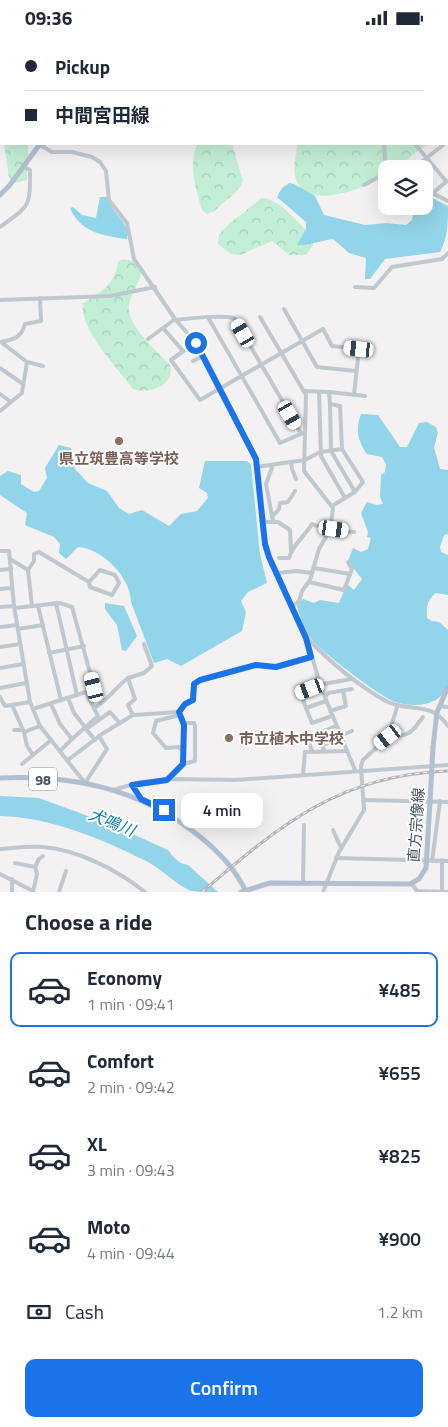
<!DOCTYPE html>
<html lang="en">
<head>
<meta charset="utf-8">
<style>
	:root { --surface:#fff; --page:#f2f2f3; --text:#1f2937; --muted:#747a83; --line:#e0e1e3; --accent:#1a73e8 }
	body { margin:0; font-family:"Titillium Web","Noto Sans JP",sans-serif; background:var(--page); color:var(--text); height:100vh; display:flex; flex-direction:column; font-size:19px; white-space:nowrap }
	* { box-sizing:border-box; margin:0 }
	p { font-size:16px; color:var(--muted) }
	.icon { flex:none; width:28px; height:28px; fill:none; stroke:currentColor; stroke-width:2; stroke-linecap:round; stroke-linejoin:round }
	.map { position:relative; height:857px; overflow:hidden }
	.drawer { display:flex; flex-direction:column; background:var(--surface); flex:1 }
	.drawer>* { flex:none }
	.hud { position:absolute; left:0px; top:0px; width:449px; height:110px; box-shadow:0 5px 20px #0002; display:grid; align-content:center; height:110px; padding:0 25px; background:var(--surface) }
	.fabs { position:absolute; left:378px; top:125px; display:grid; gap:10px }
	.fabs a { display:grid; place-items:center; width:55px; height:55px; border-radius:10px; background:var(--surface); box-shadow:0 5px 20px #0002; font-size:25px }
	.end { position:absolute; width:22px; height:22px; margin:-11px; border:6px solid #1a73e8; background:#fff; box-shadow:0 0 0 2px #fff }
	.from { border-radius:50% }
	.bubble { position:absolute; height:35px; border-radius:10px; background:var(--surface); box-shadow:0 5px 20px #0002; font-size:16px; font-weight:600; line-height:35px; text-align:center }
	.car { position:absolute; width:15px; height:30px; margin:-15px -8px; border-radius:6px; box-shadow:0 0 4px 1px #0007; background:linear-gradient(#fff 24%,#345 0 40%,#fff 0 76%,#345 0 86%,#fff 0) }
	.hud b { display:flex; align-items:center; gap:18px; height:48px; font-size:19px }
	.hud b+b { border-top:1px solid var(--line) }
	.hud i { width:12px; height:12px; background:var(--text) }
	ul { padding:0; list-style:none }
	li { display:flex; align-items:center; gap:15px; height:75px; margin:0 10px 8px; padding:0 15px; border:2px solid transparent; border-radius:10px }
	li div { flex:1 }
	li b { display:block; font-size:19px }
	li em { font-style:normal; font-weight:600 }
	li.active { border-color:var(--accent) }
	li>.icon { width:45px; height:45px; stroke-width:1.5 }
	h2 { padding:0 25px; font-size:22px; line-height:60px }
	.pay { display:flex; align-items:center; gap:12px; height:55px; padding:0 25px; font-size:19px }
	.pay p { margin-inline-start:auto }
	.primary-button { display:flex; gap:10px; margin-top:auto; padding:10px 25px }
	.primary-button a { flex:1; height:58px; border-radius:10px; background:var(--accent); color:#fff; font-size:20px; font-weight:600; line-height:58px; text-align:center }
	.status { display:flex; justify-content:space-between; align-items:center; height:35px; padding:0 25px; background:var(--surface); direction:ltr }
	.status svg { height:14px; fill:currentColor }
	.map>svg:first-child { display:block }
</style>
</head>
<body>
<div class="status"><b>09:36</b><svg viewBox="0 0 49 12"><path d="M0 12V9h3v3zM5 12V6h3v6zM10 12V3h3v9zM15 12V0h3v12zM26 1h20v11H26zM47 4h2v5h-2z"/></svg></div>
<div class="map">
<svg width="448" height="857" viewBox="0 0 448 857">
	<defs>
		<pattern id="forest-crowns" width="20" height="18" patternUnits="userSpaceOnUse" patternTransform="scale(1.25)"><rect width="20" height="18" fill="#c2eed5"/><path d="M2 6a3 3 0 1 1 6 0M12 15a3 3 0 1 1 6 0" fill="none" stroke="#a8ceb9"/></pattern>
	</defs>
	<rect width="100%" height="100%" fill="#f3f1f1"/>
	<g fill="url(#forest-crowns)">
		<path d="M4 109H28L27 145 14 148 9 142Z"/>
		<path d="M197 109H232L243 146 238 155 213 177 207 179 202 175C196 153 188 131 197 109Z"/>
		<path d="M297 109H427L395 134H386V140C369 152 309 176 297 147 291 135 297 121 297 109Z"/>
		<path d="M262 163C283 165 296 188 312 200L313 210 306 220H289L272 206 240 220 231 219 218 209 219 199 230 188Z"/>
		<path d="M122 224 133 226 141 238C139 249 131 259 129 270 125 289 158 317 170 330 176 350 149 360 133 354 118 333 79 295 83 268 102 257 115 249 118 227Z"/>
	</g>
	<g fill="#92d4e9">
		<path d="M289 148 294 149 315 161 324 180 365 190 386 188 406 190 412 185C415 175 407 176 401 171H424V159L448 171C448 187 448 202 440 217L385 224 370 244H365L366 223 349 218 333 204C325 205 301 212 297 210L306 194V187L277 162 282 153Z"/>
		<path d="M100 162H107C111 177 131 188 127 204 103 201 80 197 70 173L73 172 82 180 96 183Z"/>
		<path d="M361 379 378 380 400 412H407L419 388 427 387 436 392 438 398 434 412 440 434 448 435V499L444 500 440 512 441 517 448 520V560L436 558C427 565 426 572 427 583L432 586 439 587 448 595C448 610 448 636 448 649 442 671 415 673 396 667 380 662 325 619 313 606 304 596 301 584 297 571L303 564 314 568 320 565 339 568 347 549 354 555 362 544 348 526 353 513 361 517 368 514 371 503 367 502 368 497 361 478 367 467 377 470 383 469 380 462 381 440 385 437 386 429 382 422 367 419C358 406 355 395 361 379Z"/>
		<path d="M59 410 71 413 75 434 88 448 107 456 119 473 129 479 142 475 169 491 181 479 197 476 208 463 207 458 199 453 205 426H247L251 430 260 519 267 548 248 557 241 566 246 577 242 596 181 631 167 624 154 628 131 567C131 543 102 513 78 512L66 524 59 518 60 509 54 502 25 490 27 478 0 460V441L8 436 21 440V449L34 457 39 456 47 443 45 433Z"/>
		<path d="M105 568 124 571 137 601 126 616 122 615 117 590 105 574Z"/>
		<path d="M0 761 39 763 115 791 168 815C173 822 179 829 188 830L218 857C211 857 198 857 191 856 175 849 162 834 146 826 102 804 50 782 0 781Z"/>
	</g>
	<g fill="none" stroke-linecap="round" stroke-linejoin="round">
		<g stroke="#c0c8cf" stroke-width="4">
			<path d="M100 0V1"/>
			<path d="M448 93V94"/>
			<path d="M384 109 386 138"/>
			<path d="M415 109 446 146"/>
			<path d="M40 110 52 117H72L92 122 100 127 106 136 109 165 127 188 134 224 175 284 196 308 256 424 265 509 269 522 307 603 320 650 355 735"/>
			<path d="M413 134 444 109"/>
			<path d="M364 150 386 138"/>
			<path d="M424 154 448 166"/>
			<path d="M433 158 447 146"/>
			<path d="M0 192C30 170 30 173 30 135L24 132"/>
			<path d="M355 252 374 253 392 232 442 224 448 218"/>
			<path d="M0 265 110 261 155 252"/>
			<path d="M284 274 317 332 356 336"/>
			<path d="M260 282 306 360 304 436 333 473 330 495 319 514 310 545 302 556 299 566 292 572"/>
			<path d="M209 284 280 408 303 398"/>
			<path d="M176 285C190 283 221 280 234 283L301 398"/>
			<path d="M163 293 175 284"/>
			<path d="M148 304 163 293 183 316"/>
			<path d="M1 307C15 304 21 303 25 289L41 286 40 263"/>
			<path d="M198 311 192 310 171 325 200 365 323 294 332 311 359 314 354 360"/>
			<path d="M193 326 203 321"/>
			<path d="M27 327 43 331"/>
			<path d="M0 333 23 349"/>
			<path d="M304 356 329 357 330 369 340 371 342 414 363 447 355 457 332 471"/>
			<path d="M319 357 321 421 345 463"/>
			<path d="M329 357 365 361"/>
			<path d="M0 359 11 367"/>
			<path d="M330 369 331 416 355 457"/>
			<path d="M0 376 22 358 27 327 1 307"/>
			<path d="M291 427 292 434 296 444"/>
			<path d="M256 432 305 425 320 417 342 414"/>
			<path d="M272 482 279 474 280 468 288 467 295 456"/>
			<path d="M273 486 266 449 273 430"/>
			<path d="M263 487H278L290 495 291 516"/>
			<path d="M330 495 354 497"/>
			<path d="M0 516H9L14 571 30 667 40 691 85 748 107 714 99 701"/>
			<path d="M279 523H289C292 510 305 501 312 489L330 496"/>
			<path d="M10 524 28 535 34 526V519L39 517 89 547 90 552 112 560 119 548 115 540 100 535 89 547"/>
			<path d="M314 533 350 539"/>
			<path d="M0 535 11 534"/>
			<path d="M28 535 32 571"/>
			<path d="M276 538 297 536 312 538"/>
			<path d="M309 547 344 555 352 534 348 527"/>
			<path d="M0 554 12 553"/>
			<path d="M56 568 77 660"/>
			<path d="M38 571 61 665"/>
			<path d="M0 572 14 571"/>
			<path d="M15 573 60 568 72 572 94 652 92 655 33 674"/>
			<path d="M0 592 17 590"/>
			<path d="M18 594 43 590"/>
			<path d="M307 603C330 627 355 648 384 665 409 679 429 664 448 691"/>
			<path d="M0 612 20 609"/>
			<path d="M49 618 84 611"/>
			<path d="M0 633 23 629"/>
			<path d="M128 643 144 638 152 631 144 609"/>
			<path d="M0 653 26 648"/>
			<path d="M298 653 312 688 332 681"/>
			<path d="M300 658 323 649 352 644"/>
			<path d="M0 662 5 671 30 667"/>
			<path d="M325 662 328 658 352 654"/>
			<path d="M68 663 74 678 85 692"/>
			<path d="M51 669 60 689 72 704 98 681 86 657"/>
			<path d="M12 670 24 697 40 691"/>
			<path d="M439 671 448 672"/>
			<path d="M94 673C108 665 115 653 128 643L135 664 128 670 133 680"/>
			<path d="M306 673 326 666"/>
			<path d="M330 676 346 671 343 656"/>
			<path d="M180 680 156 686 153 698 166 713 179 712 183 716"/>
			<path d="M14 695H23"/>
			<path d="M24 697 27 711 33 720 50 706"/>
			<path d="M340 701 352 696"/>
			<path d="M388 702C409 701 411 699 423 682"/>
			<path d="M95 705 86 694 110 677 120 688"/>
			<path d="M60 716 72 704"/>
			<path d="M312 716 307 703 336 691"/>
			<path d="M324 716 322 710 341 703"/>
			<path d="M68 725 102 699 133 680 179 677 185 669 193 665 194 649 200 645 256 630 276 632 311 622"/>
			<path d="M22 729 33 720"/>
			<path d="M183 729 195 726V691L194 688H184"/>
			<path d="M303 739 305 717 347 716"/>
			<path d="M167 745 183 729 184 690 180 679"/>
			<path d="M132 750 141 764"/>
			<path d="M113 755 141 747 172 744 235 745 448 730"/>
			<path d="M364 765 448 767"/>
			<path d="M333 795 341 813"/>
			<path d="M0 814C14 813 29 811 43 812 79 815 117 835 145 857"/>
			<path d="M336 823 448 826"/>
			<path d="M442 825V857"/>
			<path d="M432 826 440 766"/>
			<path d="M15 828 35 832 37 839 33 857"/>
			<path d="M35 832 39 824 43 821"/>
			<path d="M0 839 33 856"/>
			<path d="M303 848 304 790"/>
			<path d="M411 848 417 856 448 857"/>
			<path d="M12 857V844"/>
			<path d="M59 857 66 836"/>
			<path d="M323 857 339 817 364 775 361 731 363 725 388 702 397 672"/>
		</g>
		<g stroke="#b2bfce" stroke-width="5">
			<path d="M5 1V0"/>
			<path d="M213 1 216 0"/>
			<path d="M0 160 9 151 40 109"/>
			<path d="M433 712 437 677 448 652"/>
			<path d="M0 743C73 740 136 753 194 797 215 813 235 832 246 857"/>
			<path d="M241 857 270 848 410 849 419 844 426 833 430 767"/>
		</g>
		<g stroke="#b4b6bb" stroke-width="3">
			<path id="rail" d="M202 857C280 790 339 740 448 736"/>
		</g>
		<use href="#rail" stroke="#fff" stroke-width="1" stroke-dasharray="4" stroke-linecap="butt"/>
		<path stroke="#b2bfce" stroke-width="5" d="M430 767 433 712"/>
	</g>
	<g fill="none" stroke-linecap="round" stroke-linejoin="round">
		<path stroke="#1a73e8" stroke-width="6" d="M164 775 141 764 132 750 167 745 183 729 184 690 179 677 185 669 193 665 194 649 200 645 256 630 276 632 311 622 306 603 269 522 265 509 256 424 196 308"/>
	</g>
	<g fill="#8d6e63" stroke="#fff" stroke-width="2">
		<circle cx="119" cy="406" r="5"/>
		<circle cx="229" cy="703" r="5"/>
	</g>
	<g text-anchor="middle" dominant-baseline="central" stroke-width="4" stroke-linejoin="round" paint-order="stroke">
		<rect fill="#fff" stroke="#80878e" stroke-width="1" x="29" y="732.5" width="28" height="23" rx="4"/>
		<g font-size="14" font-weight="bold" fill="#4a545e">
			<text x="43" y="744">98</text>
		</g>
		<g font-size="15" font-weight="bold" fill="#785e54" stroke="#fff">
			<text x="119" y="423">県立筑豊高等学校</text>
			<text x="239" y="703" text-anchor="start">市立植木中学校</text>
		</g>
		<g font-size="15" fill="#4a545e" stroke="#fff">
			<text transform="translate(416 790) rotate(-86)">直方宗像線</text>
		</g>
		<g font-size="16" font-style="italic" fill="#137da0" stroke="#fff">
			<text transform="translate(112 787) rotate(22)">犬鳴川</text>
		</g>
	</g>
</svg>
<div class="fabs">
<a><svg class="icon" aria-label="layers" viewBox="0 0 24 24"><path d="M12 4l9 5-9 5-9-5zM3 14l9 5 9-5"/></svg></a>
</div>
<i class="end from" style="left:196px;top:308px"></i>
<i class="end" style="left:164px;top:775px"></i>
<div class="bubble" style="left:181px;top:758px;width:82px">4 min</div>
<i class="car" style="left:243px;top:298px;rotate:330deg"></i>
<i class="car" style="left:359px;top:314px;rotate:276deg"></i>
<i class="car" style="left:290px;top:380px;rotate:150deg"></i>
<i class="car" style="left:334px;top:494px;rotate:98deg"></i>
<i class="car" style="left:94px;top:652px;rotate:346deg"></i>
<i class="car" style="left:310px;top:654px;rotate:249deg"></i>
<i class="car" style="left:388px;top:702px;rotate:232deg"></i>
<div class="hud">
<b><i class="from"></i>Pickup</b>
<b><i></i>中間宮田線</b>
</div>
</div>
<section class="drawer">
<h2>Choose a ride</h2>
<ul>
<li class="active"><svg class="icon" aria-label="car" viewBox="0 0 24 24"><path d="M5 17H2v-5l4-1 3-4h7l3 4 3 1v5h-3M9 17h6M6 11h13"/><circle cx="7" cy="17" r="2"/><circle cx="17" cy="17" r="2"/></svg><div><b>Economy</b><p>1 min · 09:41</p></div><em>¥485</em></li>
<li><svg class="icon" aria-label="car" viewBox="0 0 24 24"><path d="M5 17H2v-5l4-1 3-4h7l3 4 3 1v5h-3M9 17h6M6 11h13"/><circle cx="7" cy="17" r="2"/><circle cx="17" cy="17" r="2"/></svg><div><b>Comfort</b><p>2 min · 09:42</p></div><em>¥655</em></li>
<li><svg class="icon" aria-label="car" viewBox="0 0 24 24"><path d="M5 17H2v-5l4-1 3-4h7l3 4 3 1v5h-3M9 17h6M6 11h13"/><circle cx="7" cy="17" r="2"/><circle cx="17" cy="17" r="2"/></svg><div><b>XL</b><p>3 min · 09:43</p></div><em>¥825</em></li>
<li><svg class="icon" aria-label="car" viewBox="0 0 24 24"><path d="M5 17H2v-5l4-1 3-4h7l3 4 3 1v5h-3M9 17h6M6 11h13"/><circle cx="7" cy="17" r="2"/><circle cx="17" cy="17" r="2"/></svg><div><b>Moto</b><p>4 min · 09:44</p></div><em>¥900</em></li>
</ul>
<div class="pay"><svg class="icon" aria-label="cash" viewBox="0 0 24 24"><path d="M3 7h18v10H3z"/><circle cx="12" cy="12" r="2"/></svg>Cash<p>1.2 km</p></div>
<div class="primary-button"><a>Confirm</a></div>
</section>
</body>
</html>
